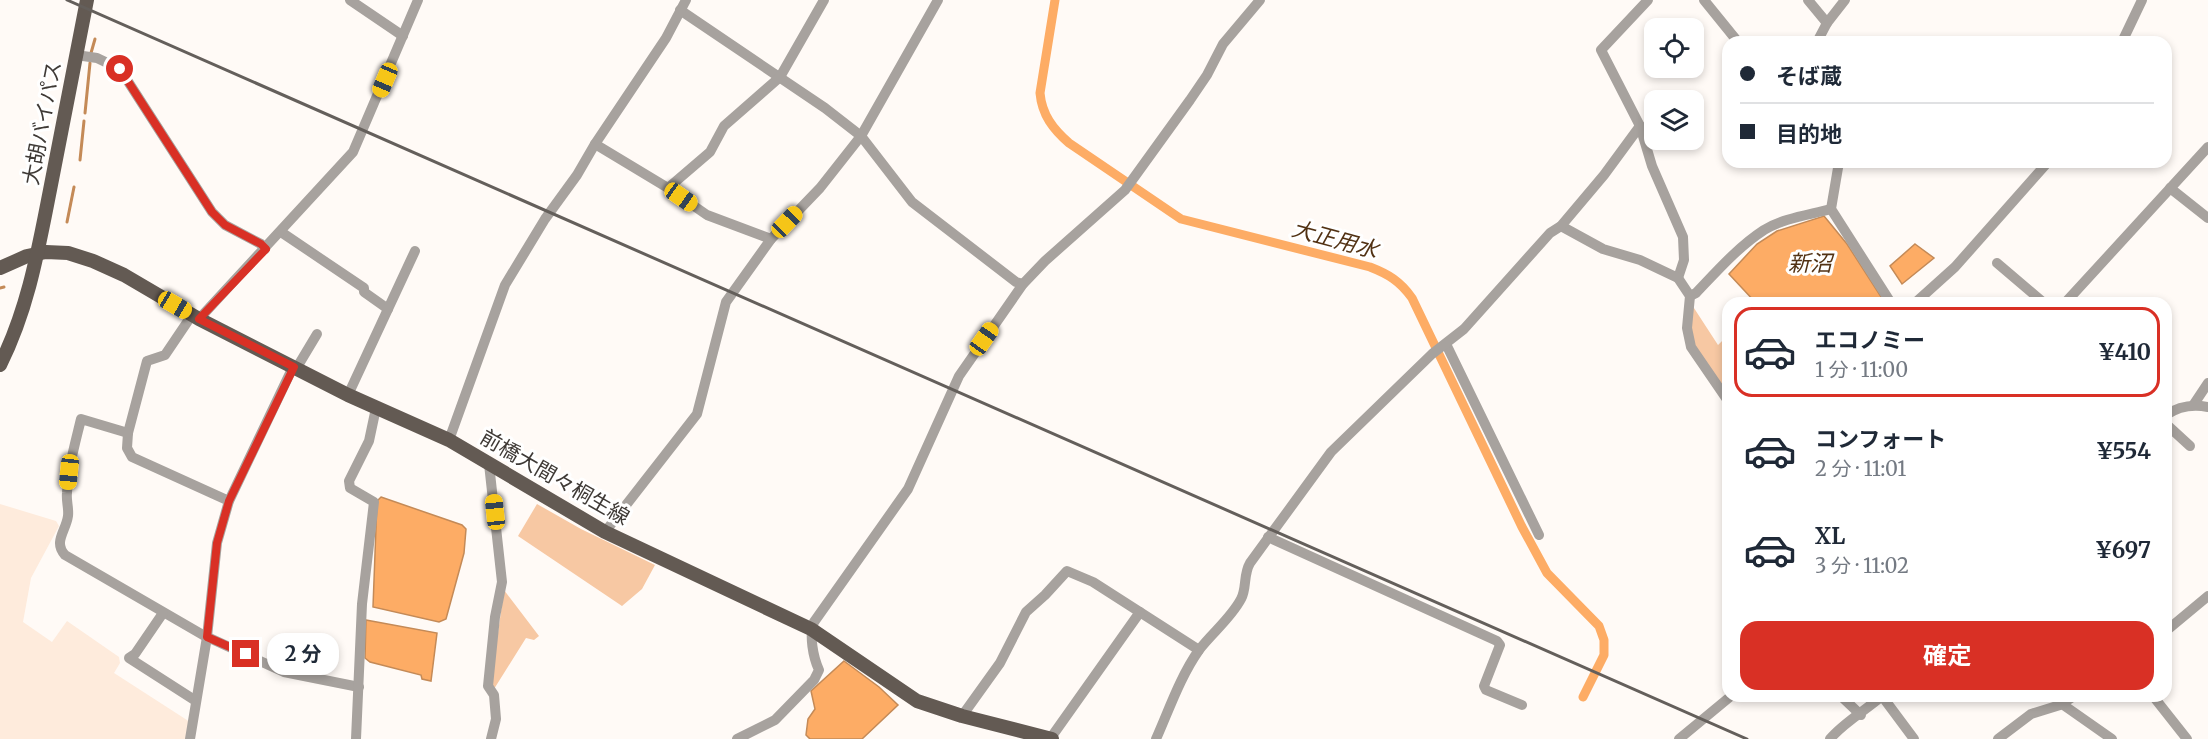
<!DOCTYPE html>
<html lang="ja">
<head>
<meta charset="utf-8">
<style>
	:root { --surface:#fff; --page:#f2f2f3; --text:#1f2937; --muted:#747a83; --line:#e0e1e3; --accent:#d93025 }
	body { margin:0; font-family:Merriweather,"Noto Sans JP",serif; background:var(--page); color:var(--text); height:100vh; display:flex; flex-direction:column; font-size:22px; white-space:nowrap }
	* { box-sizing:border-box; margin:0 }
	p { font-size:20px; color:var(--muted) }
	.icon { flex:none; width:33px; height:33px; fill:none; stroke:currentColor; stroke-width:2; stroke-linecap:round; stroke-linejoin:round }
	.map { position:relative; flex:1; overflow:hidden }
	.panel { position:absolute; left:1722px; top:297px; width:450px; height:405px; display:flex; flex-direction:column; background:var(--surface); border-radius:18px; box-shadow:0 3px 9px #0003 }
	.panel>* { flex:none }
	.guide { position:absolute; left:1722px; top:36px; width:450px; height:132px; border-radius:18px; box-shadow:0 3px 9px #0003; display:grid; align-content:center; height:132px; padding:0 18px; background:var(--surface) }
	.tools { position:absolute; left:1644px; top:18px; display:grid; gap:12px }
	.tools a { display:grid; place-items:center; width:60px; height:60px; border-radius:12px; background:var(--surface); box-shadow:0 3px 9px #0003; font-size:30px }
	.end { position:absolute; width:27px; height:27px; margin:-14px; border:8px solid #d93025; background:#fff; box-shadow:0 0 0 3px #fff }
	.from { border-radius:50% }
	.bubble { position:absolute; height:42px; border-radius:18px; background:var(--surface); box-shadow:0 3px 9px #0003; font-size:20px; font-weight:700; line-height:42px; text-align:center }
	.car { position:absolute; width:18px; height:36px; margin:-18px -9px; border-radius:8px; box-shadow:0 0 4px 2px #0007; background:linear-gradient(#f5c518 24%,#345 0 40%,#f5c518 0 76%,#345 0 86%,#f5c518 0) }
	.guide b { display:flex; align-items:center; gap:21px; height:57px; font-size:22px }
	.guide b+b { border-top:2px solid var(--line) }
	.guide i { width:15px; height:15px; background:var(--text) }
	ul { padding:10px 0 0; list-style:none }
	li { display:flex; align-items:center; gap:18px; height:90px; margin:0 12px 9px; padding:0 6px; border:3px solid transparent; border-radius:18px }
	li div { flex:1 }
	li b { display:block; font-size:22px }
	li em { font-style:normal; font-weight:700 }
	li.on { border-color:var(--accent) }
	li>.icon { width:54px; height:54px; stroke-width:1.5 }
	.cta { display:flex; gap:12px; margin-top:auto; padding:12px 18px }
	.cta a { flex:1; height:69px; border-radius:18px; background:var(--accent); color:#fff; font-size:24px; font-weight:700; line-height:69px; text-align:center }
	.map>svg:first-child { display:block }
</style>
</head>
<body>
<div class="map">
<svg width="2208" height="739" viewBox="0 0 2208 739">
	<rect width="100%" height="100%" fill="#fffaf6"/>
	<path fill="#feebdc" d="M0 504 56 521 59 526 31 578 23 622 52 642 67 621 119 657 120 663 114 673 190 722 187 739H0Z"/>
	<g fill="#f7c8a3">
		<path d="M1692 305 1718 345 1728 335V397L1693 346 1690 328Z"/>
		<path d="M537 504 581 529 655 565 642 589 622 606 518 536Z"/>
		<path d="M504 590 539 636 534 640 526 638 494 689 491 683Z"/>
	</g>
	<g fill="#fdac65" stroke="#c48a57" stroke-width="1.5">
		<path d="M1824 216 1847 244 1885 303H1756L1729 274 1757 244 1777 231Z"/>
		<path d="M1915 244 1934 258 1902 284 1890 266Z"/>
		<path d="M381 497 462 525 466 529 464 553 446 619 439 622 373 607 377 501Z"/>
		<path d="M366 620 437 633 431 681 422 679 421 675 370 662 365 658Z"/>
		<path d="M844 661 879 687 898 705 862 739H810L806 735 808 719 815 709 811 691Z"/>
	</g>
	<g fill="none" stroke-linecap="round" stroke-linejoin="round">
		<g stroke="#c48a57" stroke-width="3">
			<path d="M91 53 95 39"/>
			<path d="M85 113 90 63"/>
			<path d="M80 160 84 121"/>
			<path d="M67 222 74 187"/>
			<path d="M0 288 4 287"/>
		</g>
		<path stroke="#fdac65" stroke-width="9" d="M1055 0 1040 93C1042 115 1053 129 1069 143L1181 219 1370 267C1388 274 1400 281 1412 298L1522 527 1547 573 1599 626 1604 640V655L1583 697"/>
		<g stroke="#a7a29e" stroke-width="10">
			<path d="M350 0 403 36"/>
			<path d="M1704 0 1738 42"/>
			<path d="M1808 0 1827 23"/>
			<path d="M680 10 825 108 861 136 912 202 1016 282 1023 284"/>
			<path d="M1817 42 1827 23 1845 0"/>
			<path d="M2122 42 2142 0"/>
			<path d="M76 55 97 58 120 69 212 212 225 225 261 244 265 249"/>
			<path d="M1640 126 1652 166 1683 237 1684 260 1678 278"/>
			<path d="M595 144 668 188 707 215 771 239"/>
			<path d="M1839 162 1831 209 1891 303"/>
			<path d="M668 188 710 152 724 126 780 77 824 0"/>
			<path d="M2170 188 2208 218"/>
			<path d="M1561 226 1603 249 1640 260 1678 278 1690 296 1687 328 1691 347 1728 401"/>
			<path d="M281 232 364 288V292L388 309"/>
			<path d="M1997 263 2044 303"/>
			<path d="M1690 296 1696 293C1717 271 1738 247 1764 230 1784 218 1809 215 1831 209"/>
			<path d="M1915 303 1955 267 2048 162"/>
			<path d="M2065 303 2208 147"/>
			<path d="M192 315 165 355 147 361 128 433 127 448 132 457 229 501"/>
			<path d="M199 319 353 152 418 0"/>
			<path d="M1446 344 1539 535"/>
			<path d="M296 369 317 334"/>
			<path d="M348 395 415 251"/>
			<path d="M2194 404 2208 383"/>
			<path d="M2166 415C2179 406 2193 404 2208 407"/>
			<path d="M2166 424 2190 446"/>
			<path d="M128 433 81 419C75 444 68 468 67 493 66 501 69 508 68 516 66 531 53 542 65 555L203 635 284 672 359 687"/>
			<path d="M449 440 505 285 545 219 577 175 595 144 666 38 686 0"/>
			<path d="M489 464 502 582 495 617 488 686 494 695 496 719 491 739"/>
			<path d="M605 532 697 414 726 302 771 239 820 188 861 136 938 0"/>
			<path d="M1268 537 1497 641 1500 645 1484 686 1486 690 1522 705"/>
			<path d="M163 613 135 654 129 658 196 701"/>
			<path d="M2166 631 2208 596"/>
			<path d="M1841 696 1861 715"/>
			<path d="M2153 696 2187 739"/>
			<path d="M2062 704 2112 739"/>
			<path d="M962 716 1000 663 1026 612 1045 595 1067 571 1093 582 1199 650"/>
			<path d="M190 739 207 637 217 543 229 501 293 367"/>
			<path d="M356 739 362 604 374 502 350 488 349 481 369 441 376 408"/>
			<path d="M737 739 775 720 814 680 819 670C813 657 809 635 814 622L908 489 959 376 1023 284 1045 261 1125 190 1190 100 1207 75 1223 44 1260 0"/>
			<path d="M1050 739 1140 612"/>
			<path d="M1156 739C1169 710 1180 677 1199 650 1212 633 1231 618 1241 599 1247 588 1243 575 1250 563L1331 452 1432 354 1464 329 1550 233 1561 226 1604 175 1640 126 1601 50 1648 0"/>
			<path d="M1679 739 1731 696"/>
			<path d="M1830 739C1843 723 1866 710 1882 696L1914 739"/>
			<path d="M1998 739 2031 714 2060 705 2074 696"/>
		</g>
		<g stroke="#635a53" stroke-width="14">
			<path d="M0 268 27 256 46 252 68 253 93 261 124 275 199 319 348 395 449 440 605 532 811 629 917 701 962 716 1052 739"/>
			<path d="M0 365C28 309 38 251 50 190 63 126 75 63 87 0"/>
		</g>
		<path stroke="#645f5b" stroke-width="3" d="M67 0 1747 739"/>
	</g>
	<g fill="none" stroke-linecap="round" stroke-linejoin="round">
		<path stroke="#d93025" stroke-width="8" d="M120 69 212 212 225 225 261 244 266 249 199 319 294 367 229 501 217 543 207 637 246 654"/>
	</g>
	<g text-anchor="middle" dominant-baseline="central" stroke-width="6" stroke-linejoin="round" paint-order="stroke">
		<g font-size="21" fill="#3f3a36" stroke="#fff">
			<text transform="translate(42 123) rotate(-79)">大胡バイパス</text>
			<text transform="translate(555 477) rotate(30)">前橋大間々桐生線</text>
		</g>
		<g font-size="22" font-style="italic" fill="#523214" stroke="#fff">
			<text transform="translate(1335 239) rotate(15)">大正用水</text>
			<text x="1810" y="263">新沼</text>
		</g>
	</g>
</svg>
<div class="tools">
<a><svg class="icon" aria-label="locate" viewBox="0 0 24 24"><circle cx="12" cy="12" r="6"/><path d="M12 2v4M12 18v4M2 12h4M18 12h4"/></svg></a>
<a><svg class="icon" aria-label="layers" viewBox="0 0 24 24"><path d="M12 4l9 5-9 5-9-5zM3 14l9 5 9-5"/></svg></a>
</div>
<i class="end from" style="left:120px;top:69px"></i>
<i class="end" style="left:246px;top:654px"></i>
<div class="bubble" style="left:267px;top:633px;width:72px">2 分</div>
<i class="car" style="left:385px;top:80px;rotate:203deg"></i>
<i class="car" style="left:681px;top:197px;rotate:125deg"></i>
<i class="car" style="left:787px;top:222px;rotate:44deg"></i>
<i class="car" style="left:175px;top:305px;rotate:120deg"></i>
<i class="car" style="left:984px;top:339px;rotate:35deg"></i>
<i class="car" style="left:69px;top:472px;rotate:186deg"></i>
<i class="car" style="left:495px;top:512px;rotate:354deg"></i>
<div class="guide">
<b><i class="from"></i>そば蔵</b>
<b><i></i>目的地</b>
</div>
<section class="panel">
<ul>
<li class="on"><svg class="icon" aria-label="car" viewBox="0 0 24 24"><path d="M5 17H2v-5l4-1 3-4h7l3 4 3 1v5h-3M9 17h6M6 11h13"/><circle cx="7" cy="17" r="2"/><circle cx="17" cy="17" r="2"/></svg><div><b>エコノミー</b><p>1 分 · 11:00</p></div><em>¥410</em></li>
<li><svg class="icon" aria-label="car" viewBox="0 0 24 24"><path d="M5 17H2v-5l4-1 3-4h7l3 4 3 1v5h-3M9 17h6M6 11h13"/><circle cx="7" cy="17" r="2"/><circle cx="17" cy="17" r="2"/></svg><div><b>コンフォート</b><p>2 分 · 11:01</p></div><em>¥554</em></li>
<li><svg class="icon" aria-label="car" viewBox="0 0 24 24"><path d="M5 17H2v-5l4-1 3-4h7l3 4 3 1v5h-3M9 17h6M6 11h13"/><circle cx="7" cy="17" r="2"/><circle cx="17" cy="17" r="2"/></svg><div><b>XL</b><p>3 分 · 11:02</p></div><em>¥697</em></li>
</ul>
<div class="cta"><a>確定</a></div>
</section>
</div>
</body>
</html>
